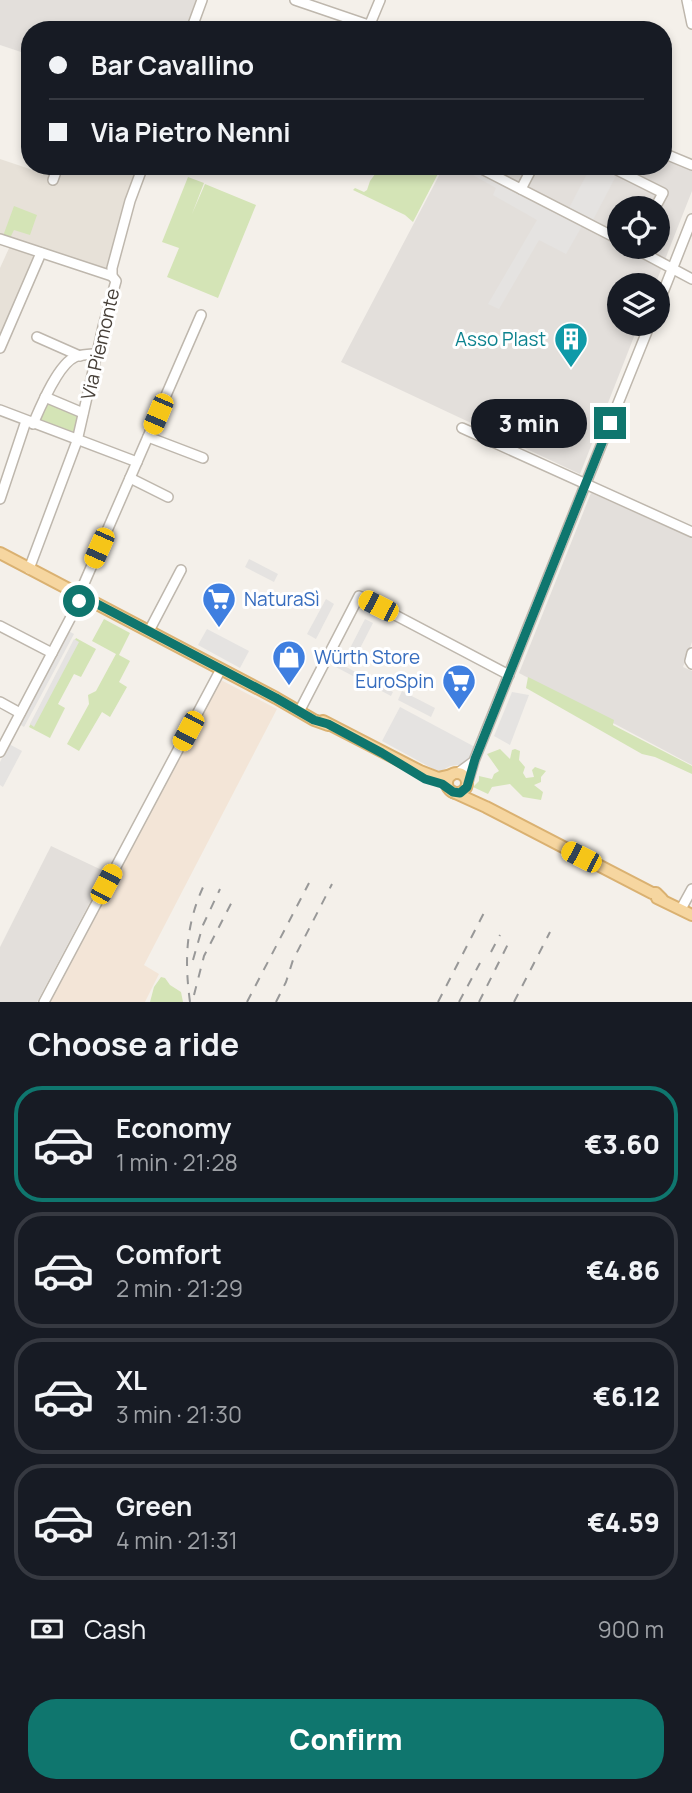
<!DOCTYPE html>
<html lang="en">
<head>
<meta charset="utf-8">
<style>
	:root { --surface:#171b24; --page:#20242c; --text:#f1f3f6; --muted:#9ea1a6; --line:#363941; --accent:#0f766e }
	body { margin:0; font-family:Manrope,sans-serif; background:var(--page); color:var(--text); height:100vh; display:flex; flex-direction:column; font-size:26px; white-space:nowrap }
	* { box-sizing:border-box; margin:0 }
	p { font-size:23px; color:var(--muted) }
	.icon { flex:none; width:38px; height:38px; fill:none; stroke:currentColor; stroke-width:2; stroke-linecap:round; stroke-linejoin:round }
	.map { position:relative; height:1002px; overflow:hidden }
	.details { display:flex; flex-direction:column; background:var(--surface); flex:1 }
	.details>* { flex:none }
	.guide { position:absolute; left:21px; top:21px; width:651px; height:154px; border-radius:28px; box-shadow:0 4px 10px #0003; display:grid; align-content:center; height:154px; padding:0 28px; background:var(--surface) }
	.controls { position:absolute; left:607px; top:196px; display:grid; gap:14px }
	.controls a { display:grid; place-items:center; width:63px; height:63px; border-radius:50%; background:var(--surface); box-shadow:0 4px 10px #0003; font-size:35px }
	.end { position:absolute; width:32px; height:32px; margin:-16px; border:9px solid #0f766e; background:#fff; box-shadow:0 0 0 4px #fff }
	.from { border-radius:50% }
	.bubble { position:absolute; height:49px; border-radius:24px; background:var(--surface); box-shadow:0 4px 10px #0003; font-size:23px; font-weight:800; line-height:49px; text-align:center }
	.car { position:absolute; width:21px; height:42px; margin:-21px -10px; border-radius:9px; box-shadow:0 0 5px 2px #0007; background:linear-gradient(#f5c518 24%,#345 0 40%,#f5c518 0 76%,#345 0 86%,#f5c518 0) }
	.guide b { display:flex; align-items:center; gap:24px; height:66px; font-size:26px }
	.guide b+b { border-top:2px solid var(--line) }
	.guide i { width:18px; height:18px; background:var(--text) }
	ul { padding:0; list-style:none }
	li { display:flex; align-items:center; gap:21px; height:116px; margin:0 14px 10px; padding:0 14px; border:4px solid var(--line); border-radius:28px }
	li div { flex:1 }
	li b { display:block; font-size:26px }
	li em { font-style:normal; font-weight:800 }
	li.selected { border-color:var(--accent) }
	li>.icon { width:63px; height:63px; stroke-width:1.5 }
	h2 { padding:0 28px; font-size:32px; line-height:84px }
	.pay { display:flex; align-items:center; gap:18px; height:77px; padding:0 28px; font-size:26px }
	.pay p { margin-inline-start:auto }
	.button { display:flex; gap:14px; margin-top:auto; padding:14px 28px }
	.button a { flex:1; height:80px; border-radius:28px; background:var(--accent); color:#fff; font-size:28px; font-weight:800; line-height:80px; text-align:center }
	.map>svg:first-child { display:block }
</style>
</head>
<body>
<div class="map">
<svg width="692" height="1002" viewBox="0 0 692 1002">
	<rect width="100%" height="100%" fill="#f4f0ea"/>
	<g fill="#e7e1d8">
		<path d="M0 159 51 176 59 166H139L108 272 0 237Z"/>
		<path d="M10 246 37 254 0 346V268Z"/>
	</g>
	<path fill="#f3e5d7" d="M219 679 277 709 144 965 159 974 145 1002H49Z"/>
	<g fill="#e3dfdb" fill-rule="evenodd">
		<path d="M0 0H199L188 30H30V55L0 45Z"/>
		<path d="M663 156 692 168V191L655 285H620V324H639L580 474 341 362 444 166H663ZM620 208H658V247H620Z"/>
		<path d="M591 493 692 538V642L683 667 692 671V765L519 673Z"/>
		<path d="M51 846 106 872 37 1002H0V947Z"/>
	</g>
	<g fill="#d4e4b6">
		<path d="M381 166H442L413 222 405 215 353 190 355 188 364 192 367 190 370 181Z"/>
		<path d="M188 177 204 183 192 214 205 184 256 205 218 298 167 277 179 248 162 242Z"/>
		<path d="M14 206 37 215 30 235 14 230 10 238 3 236Z"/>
		<path d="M47 400 80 413 75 437 37 422Z"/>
		<path d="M104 619 130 633 119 655 130 661 119 682 127 687 110 717 102 712 79 751 67 744 89 704 88 695 96 691 116 654 92 641Z"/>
		<path d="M76 638 96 649 81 677 74 674 58 704 65 708 50 738 29 727Z"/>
		<path d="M528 677 614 720 613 725 692 766V774L655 757 642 754 526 688Z"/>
		<path d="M500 749 510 759 512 750 515 749 520 751 519 760 525 767 523 773 526 778 534 777 532 770 535 767 546 771 541 777V782L534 785 543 792 541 800 523 797 510 784 492 787 488 794 473 787 479 781V776L492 779 494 774 499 771 487 754Z"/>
		<path d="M161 977 165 978 170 985 181 992 183 1002H150L154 987Z"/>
	</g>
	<g fill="#e5e3e1">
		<path d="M591 166H598L616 176 593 220 569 208Z"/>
		<path d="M466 167 582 226 566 254 539 240 499 309 488 304 537 220 493 195 496 188 464 170Z"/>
		<path d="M249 559 278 574 274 582 245 567Z"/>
		<path d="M326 599 334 604 316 639 307 634Z"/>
		<path d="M365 619 373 623 354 660 346 656Z"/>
		<path d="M65 629 74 634 24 727 16 722Z"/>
		<path d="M207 629 249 651 240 668 198 645Z"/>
		<path d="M74 639 79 642 34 727 30 724Z"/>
		<path d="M335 661 393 692 391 696 332 665Z"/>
		<path d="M402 691 435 708 431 717 398 700Z"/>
		<path d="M512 692 529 695 510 745 494 736Z"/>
		<path d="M400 707 475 747 469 759 465 764 450 766 439 772 382 741Z"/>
		<path d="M9 744 22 751 3 787 0 785V762Z"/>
	</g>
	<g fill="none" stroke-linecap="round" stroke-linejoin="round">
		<g stroke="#beb7ad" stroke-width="12">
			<g id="minor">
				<path d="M295 0 383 30"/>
				<path d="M687 0 692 24"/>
				<path d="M370 24 380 0"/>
				<path d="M191 30 202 0"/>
				<path d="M663 153 692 165"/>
				<path d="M476 166 620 240"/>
				<path d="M609 166 663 193 655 208"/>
				<path d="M53 180 58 166"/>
				<path d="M521 189 533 166"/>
				<path d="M0 239 112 276"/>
				<path d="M632 247 692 279"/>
				<path d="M658 305 692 219"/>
				<path d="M37 337 80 356"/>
				<path d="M0 348 41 253"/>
				<path d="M45 397 83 413"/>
				<path d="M0 410 137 462"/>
				<path d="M33 424C40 408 58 364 75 357 81 354 90 355 97 353"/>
				<path d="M462 428 692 532"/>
				<path d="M148 437 203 458"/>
				<path d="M130 478 168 497"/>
				<path d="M0 499 26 421"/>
				<path d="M29 569 77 441 103 327 116 281 112 276V268L130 201 143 166"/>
				<path d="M79 595 201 315"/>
				<path d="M0 626 52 653"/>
				<path d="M149 631 181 570"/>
				<path d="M692 653 690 661 692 664"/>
				<path d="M0 702 20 713"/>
				<path d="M301 708 359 596 509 675"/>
				<path d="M0 752 82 596"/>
				<path d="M458 773 473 762"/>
				<path d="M467 785 474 761 650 324"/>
				<path d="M681 909 692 889"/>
				<path d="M44 1002 221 669"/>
			</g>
		</g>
		<g stroke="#dab171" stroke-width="14">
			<g id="major">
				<path d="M0 553 276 698 314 720 328 725"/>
				<path d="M323 721 420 771 438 778 451 775"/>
				<circle cx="457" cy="783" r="10"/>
				<path d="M453 792 486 807 652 893H656L662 899"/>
				<path d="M657 898 692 915"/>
			</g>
		</g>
		<use href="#minor" stroke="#fff" stroke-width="9"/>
		<use href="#major" stroke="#f6d6a0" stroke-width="10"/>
		<g stroke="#989898" stroke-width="2" stroke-dasharray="9 9" stroke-linecap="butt">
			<path d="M491 952 500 935"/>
			<path d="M193 960 203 925 220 889"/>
			<path d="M194 995 204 956 235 896"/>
			<path d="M190 1002C184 958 186 921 206 881"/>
			<path d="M247 1002 309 883"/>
			<path d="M276 1002 286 982 293 960 332 884"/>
			<path d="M438 1002 487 907"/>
			<path d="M459 1002 480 963"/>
			<path d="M479 1002 510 940"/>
			<path d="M514 1002 550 932"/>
		</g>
	</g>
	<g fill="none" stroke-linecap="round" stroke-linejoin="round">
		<path stroke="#0f766e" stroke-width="9" d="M79 601 82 596 276 698 314 720 328 724 382 753 425 779 442 784 453 792 460 793 467 787 475 759 610 423"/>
	</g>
	<defs>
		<g id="building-pin" transform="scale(1.75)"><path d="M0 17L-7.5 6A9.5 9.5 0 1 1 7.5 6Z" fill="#0f9aa8" stroke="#fff"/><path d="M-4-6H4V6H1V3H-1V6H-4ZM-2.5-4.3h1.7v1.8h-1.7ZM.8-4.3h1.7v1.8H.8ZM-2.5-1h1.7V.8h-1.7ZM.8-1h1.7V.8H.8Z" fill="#fff"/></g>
		<g id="supermarket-pin" transform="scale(1.75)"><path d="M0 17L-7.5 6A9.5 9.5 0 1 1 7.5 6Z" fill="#3f7fe0" stroke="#fff"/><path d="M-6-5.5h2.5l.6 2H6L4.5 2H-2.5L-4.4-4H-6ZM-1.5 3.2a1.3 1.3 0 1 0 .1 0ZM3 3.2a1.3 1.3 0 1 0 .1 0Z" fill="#fff"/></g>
		<g id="shop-pin" transform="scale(1.75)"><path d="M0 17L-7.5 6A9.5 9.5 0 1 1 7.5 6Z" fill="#3f7fe0" stroke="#fff"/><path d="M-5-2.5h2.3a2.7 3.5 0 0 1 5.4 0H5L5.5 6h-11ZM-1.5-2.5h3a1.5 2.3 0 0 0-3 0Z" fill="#fff"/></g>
	</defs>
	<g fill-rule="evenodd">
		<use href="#building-pin" x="571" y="339"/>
		<use href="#supermarket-pin" x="219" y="599"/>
		<use href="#shop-pin" x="289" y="657"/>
		<use href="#supermarket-pin" x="459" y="681"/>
	</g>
	<g text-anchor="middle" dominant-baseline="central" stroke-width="6" stroke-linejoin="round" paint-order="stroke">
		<g font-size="19" fill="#0d838f" stroke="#fff" text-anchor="end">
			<text x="546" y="339">Asso Plast</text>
		</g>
		<g font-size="19" fill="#474039" stroke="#fff">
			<text transform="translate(100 344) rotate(-77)">Via Piemonte</text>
		</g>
		<g font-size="19" fill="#366cbe" stroke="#fff" text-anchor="start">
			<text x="244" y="599">NaturaSì</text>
			<text x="314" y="657">Würth Store</text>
			<text x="434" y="681" text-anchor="end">EuroSpin</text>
		</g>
	</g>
</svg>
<div class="controls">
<a><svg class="icon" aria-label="locate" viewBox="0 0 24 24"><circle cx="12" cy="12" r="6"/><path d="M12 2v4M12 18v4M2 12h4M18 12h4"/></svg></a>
<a><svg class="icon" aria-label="layers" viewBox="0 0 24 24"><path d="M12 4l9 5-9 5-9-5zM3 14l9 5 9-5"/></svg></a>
</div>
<i class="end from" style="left:79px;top:601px"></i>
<i class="end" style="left:610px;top:423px"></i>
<div class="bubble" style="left:471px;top:399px;width:116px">3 min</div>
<i class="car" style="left:158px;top:414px;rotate:203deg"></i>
<i class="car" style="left:99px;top:548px;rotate:204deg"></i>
<i class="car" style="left:378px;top:606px;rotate:297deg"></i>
<i class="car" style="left:188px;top:731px;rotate:208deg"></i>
<i class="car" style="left:581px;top:857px;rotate:297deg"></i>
<i class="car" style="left:106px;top:884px;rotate:28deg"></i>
<div class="guide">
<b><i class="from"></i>Bar Cavallino</b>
<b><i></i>Via Pietro Nenni</b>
</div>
</div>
<section class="details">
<h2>Choose a ride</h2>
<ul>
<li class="selected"><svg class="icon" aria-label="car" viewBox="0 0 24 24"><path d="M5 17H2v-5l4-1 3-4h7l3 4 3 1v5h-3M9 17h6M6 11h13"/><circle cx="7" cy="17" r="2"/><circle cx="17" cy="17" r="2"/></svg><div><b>Economy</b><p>1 min · 21:28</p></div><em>€3.60</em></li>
<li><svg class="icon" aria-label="car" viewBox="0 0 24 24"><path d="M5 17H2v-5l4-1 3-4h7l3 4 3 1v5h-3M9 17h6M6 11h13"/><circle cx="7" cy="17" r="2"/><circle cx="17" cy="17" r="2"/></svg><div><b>Comfort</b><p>2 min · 21:29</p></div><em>€4.86</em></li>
<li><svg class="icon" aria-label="car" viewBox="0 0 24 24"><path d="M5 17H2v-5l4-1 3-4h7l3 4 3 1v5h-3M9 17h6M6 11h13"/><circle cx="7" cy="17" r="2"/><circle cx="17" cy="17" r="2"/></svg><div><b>XL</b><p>3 min · 21:30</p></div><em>€6.12</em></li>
<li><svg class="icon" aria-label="car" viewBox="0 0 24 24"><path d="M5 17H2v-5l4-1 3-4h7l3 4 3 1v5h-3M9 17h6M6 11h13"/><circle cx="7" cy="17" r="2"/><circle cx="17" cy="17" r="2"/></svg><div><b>Green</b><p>4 min · 21:31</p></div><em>€4.59</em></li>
</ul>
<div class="pay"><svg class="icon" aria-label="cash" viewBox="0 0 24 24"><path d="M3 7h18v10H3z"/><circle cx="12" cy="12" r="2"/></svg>Cash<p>900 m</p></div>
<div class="button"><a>Confirm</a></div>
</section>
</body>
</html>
